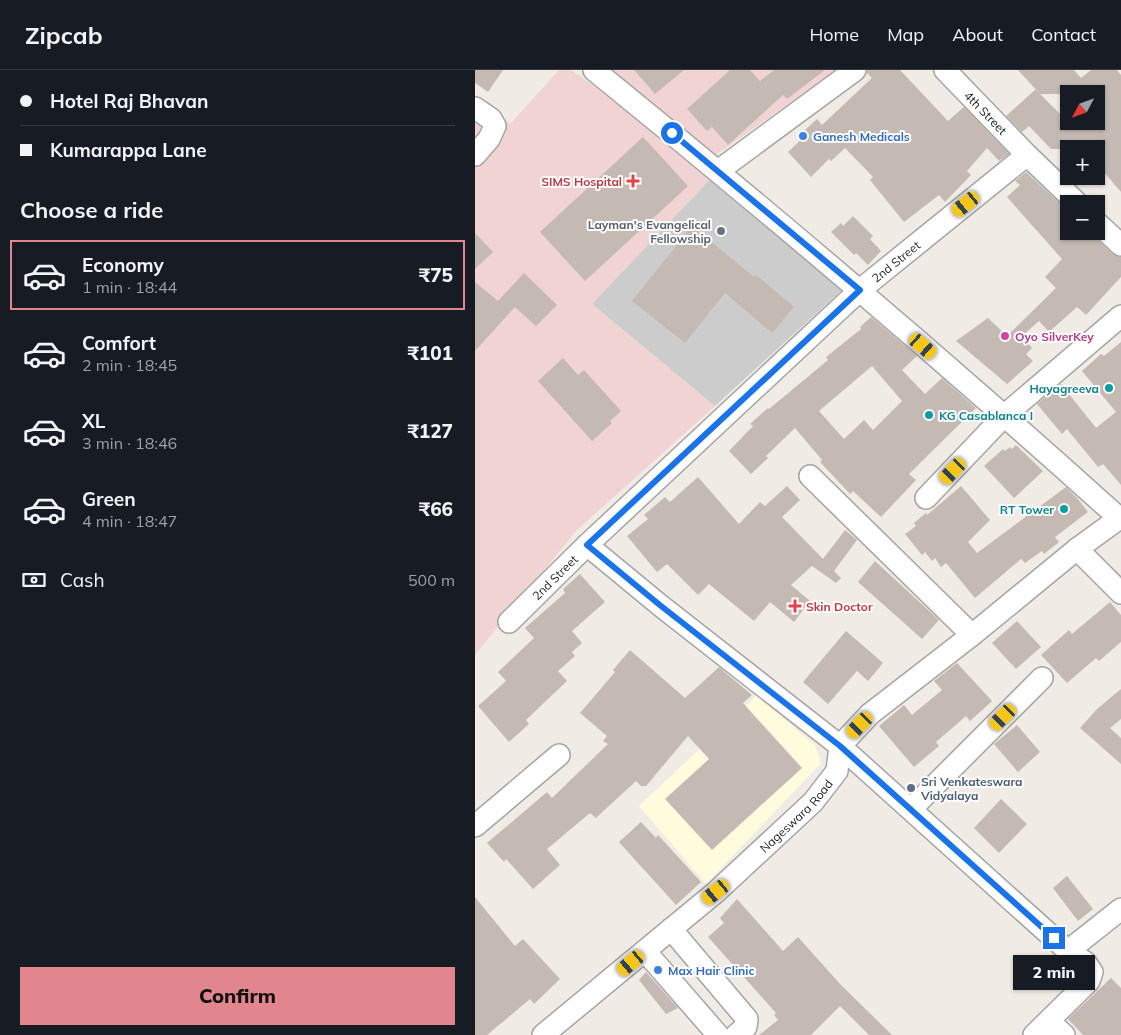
<!DOCTYPE html>
<html lang="en">
<head>
<meta charset="utf-8">
<style>
	:root { --surface:#171b24; --page:#20242c; --text:#f1f3f6; --muted:#9ea1a6; --line:#363941; --accent:#e1868f }
	body { margin:0; font-family:Mulish,sans-serif; background:var(--page); color:var(--text); height:100vh; display:flex; flex-direction:column; font-size:19px; white-space:nowrap }
	* { box-sizing:border-box; margin:0 }
	p { font-size:16px; color:var(--muted) }
	.icon { flex:none; width:28px; height:28px; fill:none; stroke:currentColor; stroke-width:2; stroke-linecap:round; stroke-linejoin:round }
	.map { position:relative; flex:1; overflow:hidden }
	.sheet { display:flex; flex-direction:column; background:var(--surface); width:475px }
	.sheet>* { flex:none }
	.guide { display:grid; align-content:center; height:110px; padding:0 20px; background:var(--surface) }
	.needle { width:32px; rotate:229deg }
	.buttons { position:absolute; left:585px; top:15px; display:grid; gap:10px }
	.buttons a { display:grid; place-items:center; width:45px; height:45px; border-radius:0px; background:var(--surface); box-shadow:0 1px 4px #0004; font-size:25px }
	.end { position:absolute; width:22px; height:22px; margin:-11px; border:6px solid #1a73e8; background:#fff; box-shadow:0 0 0 2px #fff }
	.from { border-radius:50% }
	.bubble { position:absolute; height:35px; border-radius:0px; background:var(--surface); box-shadow:0 1px 4px #0004; font-size:16px; font-weight:800; line-height:35px; text-align:center }
	.car { position:absolute; width:15px; height:30px; margin:-15px -8px; border-radius:6px; box-shadow:0 0 4px 1px #0007; background:linear-gradient(#f5c518 24%,#345 0 40%,#f5c518 0 76%,#345 0 86%,#f5c518 0) }
	.guide b { display:flex; align-items:center; gap:18px; height:48px; font-size:19px }
	.guide b+b { border-top:1px solid var(--line) }
	.guide i { width:12px; height:12px; background:var(--text) }
	ul { padding:0; list-style:none }
	li { display:flex; align-items:center; gap:15px; height:70px; margin:0 10px 8px; padding:0 10px; border:2px solid transparent; border-radius:0px }
	li div { flex:1 }
	li b { display:block; font-size:19px }
	li em { font-style:normal; font-weight:800 }
	li.on { border-color:var(--accent) }
	li>.icon { width:45px; height:45px; stroke-width:1.5 }
	h2 { padding:0 20px; font-size:22px; line-height:60px }
	.pay { display:flex; align-items:center; gap:12px; height:55px; padding:0 20px; font-size:19px }
	.pay p { margin-inline-start:auto }
	.action { display:flex; gap:10px; margin-top:auto; padding:10px 20px }
	.action a { flex:1; height:58px; border-radius:0px; background:var(--accent); color:#111; font-size:20px; font-weight:800; line-height:58px; text-align:center }
	header { display:flex; align-items:center; gap:30px; box-sizing:border-box; height:70px; padding:0 25px; background:var(--surface); border-bottom:1px solid var(--line) }
	header strong { font-size:24px }
	nav { display:flex; gap:28px; margin-inline-start:auto; font-size:18px }
	main { display:flex; flex:1; min-height:0 }
	.map>svg:first-child { display:block }
</style>
</head>
<body>
<header>
<strong>Zipcab</strong>
<nav><a>Home</a><a>Map</a><a>About</a><a>Contact</a></nav>
</header>
<main>
<section class="sheet">
<div class="guide">
<b><i class="from"></i>Hotel Raj Bhavan</b>
<b><i></i>Kumarappa Lane</b>
</div>
<h2>Choose a ride</h2>
<ul>
<li class="on"><svg class="icon" aria-label="car" viewBox="0 0 24 24"><path d="M5 17H2v-5l4-1 3-4h7l3 4 3 1v5h-3M9 17h6M6 11h13"/><circle cx="7" cy="17" r="2"/><circle cx="17" cy="17" r="2"/></svg><div><b>Economy</b><p>1 min · 18:44</p></div><em>₹75</em></li>
<li><svg class="icon" aria-label="car" viewBox="0 0 24 24"><path d="M5 17H2v-5l4-1 3-4h7l3 4 3 1v5h-3M9 17h6M6 11h13"/><circle cx="7" cy="17" r="2"/><circle cx="17" cy="17" r="2"/></svg><div><b>Comfort</b><p>2 min · 18:45</p></div><em>₹101</em></li>
<li><svg class="icon" aria-label="car" viewBox="0 0 24 24"><path d="M5 17H2v-5l4-1 3-4h7l3 4 3 1v5h-3M9 17h6M6 11h13"/><circle cx="7" cy="17" r="2"/><circle cx="17" cy="17" r="2"/></svg><div><b>XL</b><p>3 min · 18:46</p></div><em>₹127</em></li>
<li><svg class="icon" aria-label="car" viewBox="0 0 24 24"><path d="M5 17H2v-5l4-1 3-4h7l3 4 3 1v5h-3M9 17h6M6 11h13"/><circle cx="7" cy="17" r="2"/><circle cx="17" cy="17" r="2"/></svg><div><b>Green</b><p>4 min · 18:47</p></div><em>₹66</em></li>
</ul>
<div class="pay"><svg class="icon" aria-label="cash" viewBox="0 0 24 24"><path d="M3 7h18v10H3z"/><circle cx="12" cy="12" r="2"/></svg>Cash<p>500 m</p></div>
<div class="action"><a>Confirm</a></div>
</section>
<div class="map">
<svg width="646" height="965" viewBox="0 0 646 965">
	<rect width="100%" height="100%" fill="#f0ebe4"/>
	<g fill="#f1d3d4">
		<path d="M84 0H96L243 101 117 234 240 336 101 461 0 585V29L35 54Z"/>
		<path d="M133 0H361L241 85Z"/>
	</g>
	<path fill="#fffcde" d="M281 626 340 675 346 693 231 814 164 736Z"/>
	<path fill="#ccc" d="M243 101 367 220 240 336 117 234Z"/>
	<g fill="#c4bab3" fill-rule="evenodd">
		<path d="M0 0H28L13 22 0 13Z"/>
		<path d="M159 0H209L180 24Z"/>
		<path d="M255 0H275L285 11 299 0H350L312 29 308 25 253 75 237 57 232 61 212 39Z"/>
		<path d="M392 0H425L473 51 489 37 534 84 524 91 512 78 492 101 496 105 470 132 464 125 429 152 395 110 398 107 370 78 356 91 354 89 336 107 313 82 331 65 328 62 342 49 347 55 397 8 392 3Z"/>
		<path d="M543 0H599L606 8 616 0H642L646 5V122L627 100 621 105V79H576L554 56 547 62 531 46 561 19 564 23ZM565 24H621V51H592Z"/>
		<path d="M168 67 213 116 110 211 65 162Z"/>
		<path d="M551 102 594 142V161H613L638 184 646 187V207L611 245 602 237 574 262 564 251 547 266 557 278 551 284 558 291 532 314 481 271 513 248 532 266 581 218 570 207 587 189 532 127 545 115 540 111Z"/>
		<path d="M378 146 398 166 395 169 406 181 393 195 381 183 379 185 356 162 366 153 368 156Z"/>
		<path d="M217 156 279 207 281 205 319 237 297 263 250 223 210 273 157 231Z"/>
		<path d="M0 163 18 182 0 199Z"/>
		<path d="M49 203 82 235 61 256 40 237 0 281V212L23 231Z"/>
		<path d="M396 247 442 286 427 300 450 324 467 308 501 338 434 404 441 410 406 447 378 421 375 424 345 392 347 390 320 358 291 386 293 388 276 404 254 381 278 356 275 354 293 338 294 339 353 290 351 287 386 259 385 257ZM397 296 427 331 398 360 389 350 369 369 344 341Z"/>
		<path d="M646 272V415L628 394 623 397 592 359 587 364 562 334 586 314 621 358 641 342 607 301 626 284 629 286Z"/>
		<path d="M88 288 103 305 109 300 146 341 135 351 137 353 117 371 63 311Z"/>
		<path d="M541 375 568 401 539 428 509 396 528 379 530 381 535 377 537 379Z"/>
		<path d="M223 407 264 454 285 432 290 436 312 416 325 430 307 447 348 489 370 460 382 470 359 501 366 508 361 513 337 496 316 515 335 531 319 552 295 532 279 551 234 514 223 525 192 494 182 502 152 466 173 449 169 445 190 427 195 432Z"/>
		<path d="M486 416 515 450 493 472 502 483 591 417 602 428 613 442 580 467 584 472 569 484 567 481 550 493 546 489 500 528 471 493 466 497 460 488 457 491 450 482 447 485 430 464 441 456 439 453 451 443 452 445Z"/>
		<path d="M400 491 464 550 447 569 383 512Z"/>
		<path d="M105 504 130 532 97 561 107 573 97 582 100 586 83 601 92 611 51 650 54 654 34 672 3 636 31 611 23 602 59 568 50 558 90 523 88 519Z"/>
		<path d="M635 532 646 545V572L624 591 621 588 592 613 566 585 594 560 597 564Z"/>
		<path d="M542 551 566 577 541 599 517 573Z"/>
		<path d="M371 561 408 593 393 611 382 601 353 634 328 612Z"/>
		<path d="M155 580 210 628 244 597 277 625 268 633 327 698 237 780 190 729 234 689 213 666 171 716H166L161 711 121 748 115 743 72 779 85 795 58 819 31 789 29 792 12 773 72 722 77 728 133 674 128 671 132 666 105 643 140 602 138 600Z"/>
		<path d="M482 593 517 631 495 651 491 646 461 672 464 676 439 697 404 656 429 635 437 645 467 620 459 611Z"/>
		<path d="M646 619V649L635 658 646 668V694L605 658 622 639Z"/>
		<path d="M542 655 565 682 543 702 519 674Z"/>
		<path d="M526 729 552 754 524 783 499 758Z"/>
		<path d="M166 752 181 768 183 765 226 812 201 835 144 772Z"/>
		<path d="M592 806 618 839 603 851 578 818Z"/>
		<path d="M0 827 40 876 48 869 85 909 59 934 55 929 12 965H0Z"/>
		<path d="M262 829 308 881 323 867 366 915 417 965H394L365 936 336 965H284L303 950 299 945 301 943 233 867 249 853 245 848Z"/>
		<path d="M171 902 203 938 191 944 164 910Z"/>
		<path d="M636 908 646 918V965H608L593 949Z"/>
	</g>
	<g fill="none" stroke-linecap="round" stroke-linejoin="round">
		<g stroke="#a5a5a5" stroke-width="24">
			<g id="minor">
				<path d="M119 0C298 145 473 294 644 448"/>
				<path id="s1" d="M470 0 552 85 603 134"/>
				<path d="M0 38 16 49 20 56 14 69 0 85"/>
				<path d="M243 101 380 0"/>
				<path d="M621 152 646 175"/>
				<path d="M335 406 497 565"/>
				<path d="M451 428 530 345 646 246"/>
				<path d="M112 475 186 536 365 676 593 881 610 892 617 902 614 911 559 965"/>
				<path d="M602 479 646 523"/>
				<path id="s2" d="M34 552 112 475 385 220 552 85"/>
				<path d="M436 739 567 608"/>
				<path d="M0 756 84 685"/>
				<path d="M196 859 272 949 271 957 261 965"/>
				<path d="M170 881 243 965"/>
				<path d="M593 881 646 839"/>
				<path d="M574 951 589 965"/>
				<path id="s3" d="M68 965 241 822 338 732 362 701 365 676 395 644 497 565 602 479 646 447"/>
			</g>
		</g>
		<use href="#minor" stroke="#fff" stroke-width="21"/>
	</g>
	<g fill="none" stroke-linecap="round" stroke-linejoin="round">
		<path stroke="#1a73e8" stroke-width="6" d="M197 63 385 220 112 475 186 536 365 676 579 868"/>
	</g>
	<g fill="#3f7fe0" stroke="#fff" stroke-width="2">
		<circle cx="328" cy="66" r="5"/>
		<circle cx="183" cy="900" r="5"/>
	</g>
	<g fill="#e0444e" stroke="#fff" stroke-width="2">
		<path d="M155.5 103.5h5v5h5v5h-5v5h-5v-5h-5v-5h5z"/>
		<path d="M317.5 528.5h5v5h5v5h-5v5h-5v-5h-5v-5h5z"/>
	</g>
	<circle fill="#6b7280" stroke="#fff" stroke-width="2" cx="246" cy="161" r="5"/>
	<circle fill="#d1479c" stroke="#fff" stroke-width="2" cx="530" cy="266" r="5"/>
	<g fill="#0f9aa8" stroke="#fff" stroke-width="2">
		<circle cx="634" cy="318" r="5"/>
		<circle cx="454" cy="345" r="5"/>
		<circle cx="589" cy="439" r="5"/>
	</g>
	<circle fill="#5c6f8a" stroke="#fff" stroke-width="2" cx="436" cy="718" r="5"/>
	<g text-anchor="middle" dominant-baseline="central" stroke-width="4" stroke-linejoin="round" paint-order="stroke">
		<g font-size="12" fill="#1e1e1e" stroke="#fff">
			<text stroke="none"><textPath href="#s1" startOffset="59">4th Street</textPath></text>
			<text stroke="none"><textPath href="#s2" startOffset="529">2nd Street</textPath></text>
			<text stroke="none"><textPath href="#s2" startOffset="64">2nd Street</textPath></text>
			<text stroke="none"><textPath href="#s3" startOffset="335">Nageswara Road</textPath></text>
		</g>
		<g font-size="12" font-weight="bold" fill="#366cbe" stroke="#fff" text-anchor="start">
			<text x="338" y="66">Ganesh Medicals</text>
			<text x="193" y="900">Max Hair Clinic</text>
		</g>
		<g font-size="12" font-weight="bold" fill="#be3a42" stroke="#fff" text-anchor="end">
			<text x="147" y="111">SIMS Hospital</text>
			<text x="331" y="536" text-anchor="start">Skin Doctor</text>
		</g>
		<g font-size="12" font-weight="bold" fill="#5b616d" stroke="#fff" text-anchor="end">
			<text x="236" y="154">Layman's Evangelical<tspan x="236" dy="14">Fellowship</tspan></text>
		</g>
		<g font-size="12" font-weight="bold" fill="#b23c85" stroke="#fff" text-anchor="start">
			<text x="540" y="266">Oyo SilverKey</text>
		</g>
		<g font-size="12" font-weight="bold" fill="#0d838f" stroke="#fff" text-anchor="end">
			<text x="624" y="318">Hayagreeva</text>
			<text x="464" y="345" text-anchor="start">KG Casablanca I</text>
			<text x="579" y="439">RT Tower</text>
		</g>
		<g font-size="12" font-weight="bold" fill="#4e5e75" stroke="#fff" text-anchor="start">
			<text x="446" y="711">Sri Venkateswara<tspan x="446" dy="14">Vidyalaya</tspan></text>
		</g>
	</g>
</svg>
<div class="buttons">
<a><svg class="needle" viewBox="-14 -14 28 28"><path d="M0-13l5 13h-10z" fill="#e53935"/><path d="M0 13l5-13h-10z" fill="#9ea1a6"/></svg></a>
<a>+</a>
<a>−</a>
</div>
<i class="end from" style="left:197px;top:63px"></i>
<i class="end" style="left:579px;top:868px"></i>
<div class="bubble" style="left:538px;top:885px;width:82px">2 min</div>
<i class="car" style="left:491px;top:134px;rotate:231deg"></i>
<i class="car" style="left:448px;top:276px;rotate:131deg"></i>
<i class="car" style="left:478px;top:401px;rotate:224deg"></i>
<i class="car" style="left:528px;top:647px;rotate:225deg"></i>
<i class="car" style="left:385px;top:655px;rotate:224deg"></i>
<i class="car" style="left:241px;top:822px;rotate:231deg"></i>
<i class="car" style="left:156px;top:893px;rotate:230deg"></i>
</div>
</main>
</body>
</html>
